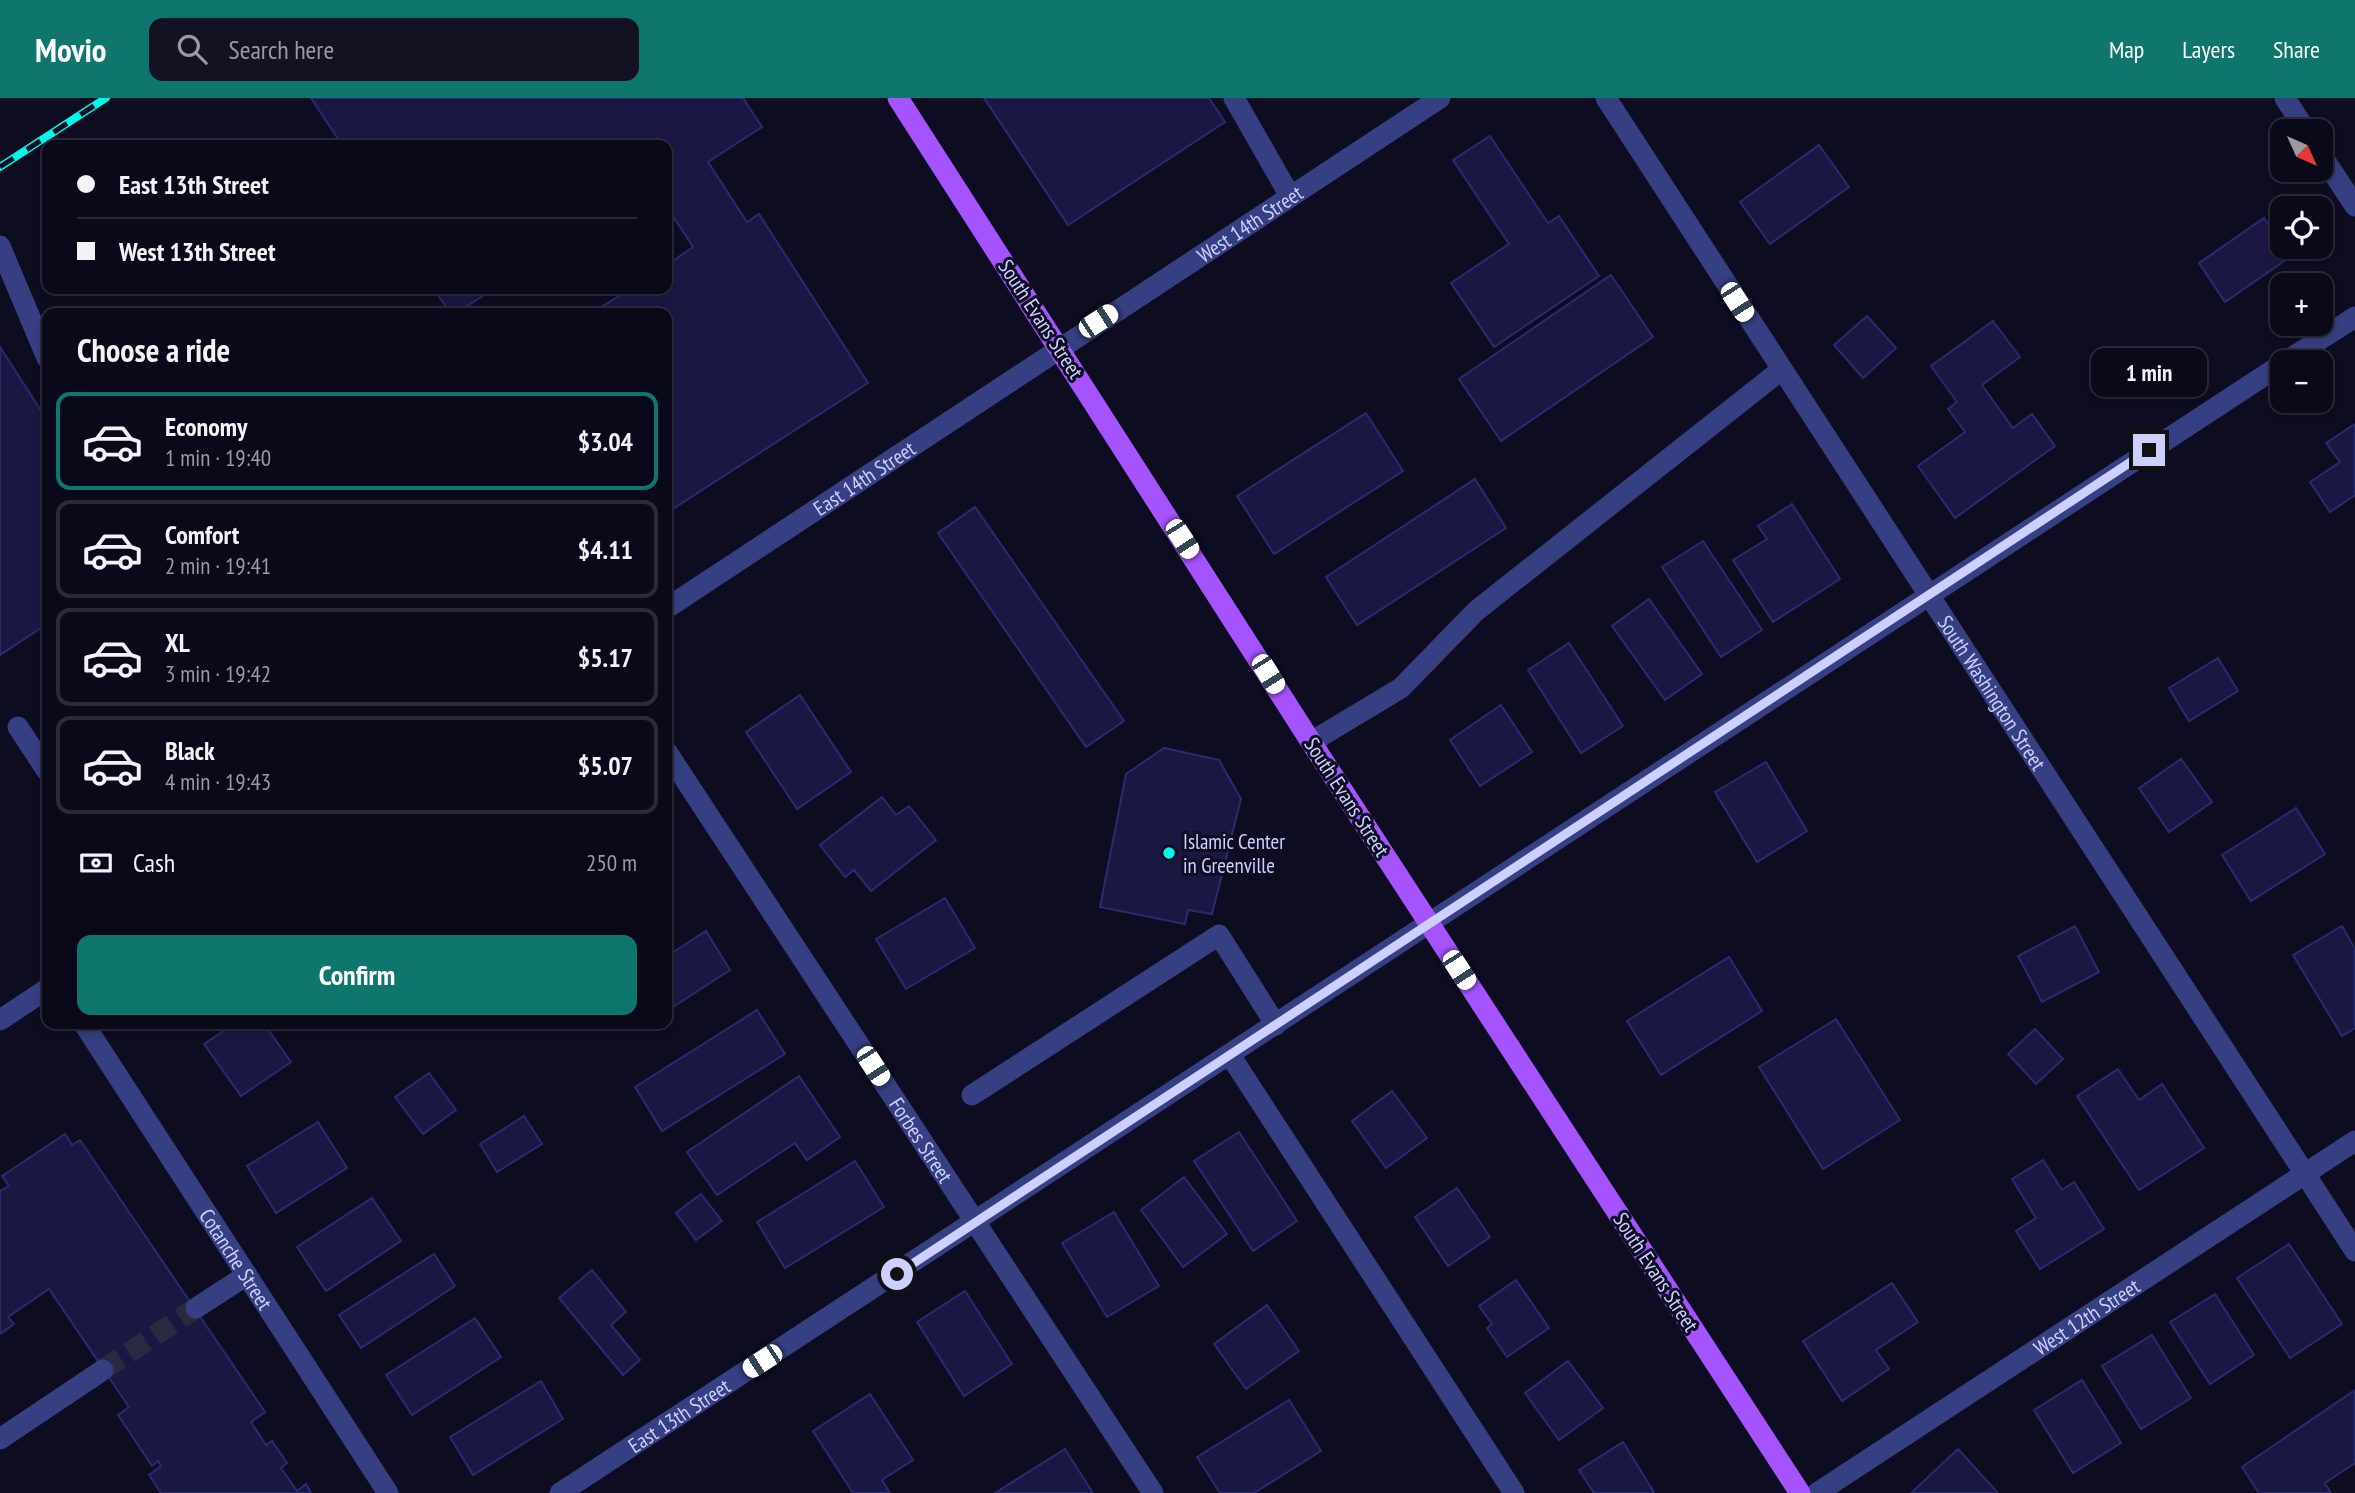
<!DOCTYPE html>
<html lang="en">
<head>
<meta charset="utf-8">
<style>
	:root { --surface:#0a0919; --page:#131222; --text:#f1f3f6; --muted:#999aa2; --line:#2a2a38; --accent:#0f766e }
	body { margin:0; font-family:"PT Sans Narrow",sans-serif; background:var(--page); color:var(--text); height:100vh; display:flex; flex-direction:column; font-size:26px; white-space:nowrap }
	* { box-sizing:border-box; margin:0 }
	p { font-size:23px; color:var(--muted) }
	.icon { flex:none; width:38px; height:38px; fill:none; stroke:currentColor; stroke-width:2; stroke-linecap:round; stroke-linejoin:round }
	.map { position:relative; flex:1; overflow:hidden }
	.drawer { position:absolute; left:42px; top:210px; width:630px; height:721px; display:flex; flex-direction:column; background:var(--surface); border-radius:14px; box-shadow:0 4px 10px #0003,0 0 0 2px var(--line) }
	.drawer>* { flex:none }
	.hud { position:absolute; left:42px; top:42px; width:630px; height:154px; border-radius:14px; box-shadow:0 4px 10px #0003,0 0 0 2px var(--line); display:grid; align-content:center; height:154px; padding:0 35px; background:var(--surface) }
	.needle { width:46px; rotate:135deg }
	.fabs { position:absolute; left:2270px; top:21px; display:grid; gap:14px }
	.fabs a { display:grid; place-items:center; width:63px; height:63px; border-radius:14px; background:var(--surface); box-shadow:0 4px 10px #0003,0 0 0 2px var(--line); font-size:35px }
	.end { position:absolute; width:32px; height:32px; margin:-16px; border:9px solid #cccfff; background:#111; box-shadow:0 0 0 4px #111 }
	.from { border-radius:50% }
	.bubble { position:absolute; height:49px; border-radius:14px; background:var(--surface); box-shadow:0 4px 10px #0003,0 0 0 2px var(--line); font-size:23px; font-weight:700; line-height:49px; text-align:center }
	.car { position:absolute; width:21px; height:42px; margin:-21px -10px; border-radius:9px; box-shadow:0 0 5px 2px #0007; background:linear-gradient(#fff 24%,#345 0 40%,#fff 0 76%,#345 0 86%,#fff 0) }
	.hud b { display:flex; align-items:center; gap:24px; height:66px; font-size:26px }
	.hud b+b { border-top:2px solid var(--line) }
	.hud i { width:18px; height:18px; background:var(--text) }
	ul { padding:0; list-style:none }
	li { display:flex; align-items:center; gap:21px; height:98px; margin:0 14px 10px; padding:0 21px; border:4px solid var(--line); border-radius:14px }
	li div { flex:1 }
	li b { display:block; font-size:26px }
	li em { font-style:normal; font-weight:700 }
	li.selected { border-color:var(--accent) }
	li>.icon { width:63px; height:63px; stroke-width:1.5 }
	h2 { padding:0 35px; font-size:32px; line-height:84px }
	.pay { display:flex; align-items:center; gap:18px; height:77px; padding:0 35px; font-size:26px }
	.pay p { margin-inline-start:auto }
	.cta { display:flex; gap:14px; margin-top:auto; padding:14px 35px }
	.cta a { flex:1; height:80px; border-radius:14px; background:var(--accent); color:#fff; font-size:28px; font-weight:700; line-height:80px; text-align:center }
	header { display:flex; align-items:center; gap:42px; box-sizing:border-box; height:98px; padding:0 35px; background:var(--accent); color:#fff }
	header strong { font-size:33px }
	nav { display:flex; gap:38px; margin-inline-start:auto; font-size:24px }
	.search { width:490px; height:63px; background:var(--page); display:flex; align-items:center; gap:18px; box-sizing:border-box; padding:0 24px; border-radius:14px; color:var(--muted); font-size:26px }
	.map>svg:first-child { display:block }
</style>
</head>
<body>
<header>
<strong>Movio</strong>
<div class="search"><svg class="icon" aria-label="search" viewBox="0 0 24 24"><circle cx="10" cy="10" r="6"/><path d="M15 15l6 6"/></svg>Search here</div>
<nav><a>Map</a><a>Layers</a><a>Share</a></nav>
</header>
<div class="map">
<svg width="2355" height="1395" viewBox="0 0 2355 1395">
	<rect width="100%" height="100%" fill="#0d0c21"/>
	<g fill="#1a1842" stroke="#2c2a6f" stroke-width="2">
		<path d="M311 0H743L762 29 708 64 747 124 759 116 868 285 668 414 667 215H592L630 191H667V167L693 149 667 109V47H342Z"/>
		<path d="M984 0H1209L1225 24 1068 127Z"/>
		<path d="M1490 38 1548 125 1559 118 1599 178 1494 249 1451 185 1509 146 1453 62Z"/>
		<path d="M1819 47 1849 89 1770 146 1740 104Z"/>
		<path d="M2264 120 2290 159 2225 204 2199 165Z"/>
		<path d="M1611 177 1653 239 1501 343 1459 281Z"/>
		<path d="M434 191H494L456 215H450Z"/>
		<path d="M1867 218 1896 250 1863 280 1834 247Z"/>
		<path d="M1993 223 2020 259 1982 287 2013 330 2032 316 2055 348 1955 420 1918 368 1965 334 1948 311 1957 304 1931 268Z"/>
		<path d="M0 249 47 322V526L0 557Z"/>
		<path d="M1366 315 1403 373 1274 456 1237 398Z"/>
		<path d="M2355 326V397L2330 414 2310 384 2340 364 2326 345Z"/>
		<path d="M1475 381 1506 430 1357 527 1326 479Z"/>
		<path d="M1792 406 1840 481 1773 524 1733 462 1767 441 1758 428Z"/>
		<path d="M975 409 1124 623 1086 649 938 435Z"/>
		<path d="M1703 443 1762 532 1721 559 1662 469Z"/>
		<path d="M1649 501 1702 576 1665 602 1612 528Z"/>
		<path d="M1569 545 1623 628 1581 655 1528 572Z"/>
		<path d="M2218 560 2238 593 2189 623 2169 590Z"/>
		<path d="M800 597 851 674 797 711 746 634Z"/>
		<path d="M1501 607 1532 654 1480 688 1450 642Z"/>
		<path d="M1164 650 1219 662 1241 701 1212 816 1188 812 1185 826 1100 809 1126 676Z"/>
		<path d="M2181 661 2212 704 2169 734 2139 690Z"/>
		<path d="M1766 664 1807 733 1757 764 1715 694Z"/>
		<path d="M882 699 896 717 909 708 936 742 871 793 854 772 845 779 820 747Z"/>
		<path d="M2296 710 2325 756 2251 803 2222 757Z"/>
		<path d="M945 800 975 850 906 891 876 841Z"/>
		<path d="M2075 828 2099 874 2042 904 2018 858Z"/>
		<path d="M2342 828 2355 851V930L2342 938 2293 857Z"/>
		<path d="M706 833 730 872 667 913V858Z"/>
		<path d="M1729 859 1762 913 1661 977 1627 923Z"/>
		<path d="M757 912 785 956 662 1033 635 989Z"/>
		<path d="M1836 921 1900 1022 1823 1071 1759 969Z"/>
		<path d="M234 926H264L291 964 241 998 204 946Z"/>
		<path d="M2035 931 2063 961 2036 986 2008 956Z"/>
		<path d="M2118 971 2139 1002 2162 986 2204 1050 2139 1092 2077 998Z"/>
		<path d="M429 975 456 1012 423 1036 395 999Z"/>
		<path d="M799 978 840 1039 807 1062 795 1045 717 1097 687 1054Z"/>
		<path d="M1392 993 1427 1040 1386 1070 1352 1023Z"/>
		<path d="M524 1018 542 1046 497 1074 480 1046Z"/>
		<path d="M318 1024 347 1070 276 1115 247 1068Z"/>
		<path d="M1239 1034 1297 1123 1253 1153 1194 1063Z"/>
		<path d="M65 1036 72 1047 80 1042 265 1314 251 1324 266 1347 272 1343 287 1365 281 1370 297 1393 306 1386 311 1395H161L149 1377 161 1368 158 1363 152 1368 118 1317 129 1309 49 1191 8 1219 14 1226 0 1236V1093L9 1088 2 1078Z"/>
		<path d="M2043 1062 2062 1092 2074 1084 2104 1131 2040 1171 2016 1133 2036 1120 2012 1081Z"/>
		<path d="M855 1063 884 1109 785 1170 757 1124Z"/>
		<path d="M1184 1079 1227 1136 1183 1169 1141 1112Z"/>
		<path d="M1457 1090 1490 1139 1448 1168 1415 1119Z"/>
		<path d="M701 1096 722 1123 696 1142 676 1115Z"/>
		<path d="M372 1100 401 1143 326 1193 297 1149Z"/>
		<path d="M1114 1114 1159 1188 1107 1219 1062 1145Z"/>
		<path d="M2289 1146 2342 1226 2290 1260 2237 1180Z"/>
		<path d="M434 1156 455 1188 361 1250 339 1217Z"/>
		<path d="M592 1172 626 1214 611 1227 640 1262 623 1277 559 1200Z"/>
		<path d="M1516 1182 1549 1230 1507 1259 1487 1230 1492 1226 1479 1208Z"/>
		<path d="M1892 1185 1918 1224 1876 1252 1889 1271 1842 1303 1803 1243Z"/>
		<path d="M965 1193 1012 1266 964 1298 917 1224Z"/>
		<path d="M2215 1196 2254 1257 2210 1286 2170 1224Z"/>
		<path d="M1267 1207 1299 1253 1246 1291 1214 1246Z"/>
		<path d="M475 1220 501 1259 412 1317 386 1277Z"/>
		<path d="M2152 1237 2191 1300 2141 1331 2102 1268Z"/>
		<path d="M1568 1263 1603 1310 1559 1342 1525 1295Z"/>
		<path d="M2082 1282 2121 1345 2073 1375 2034 1312Z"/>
		<path d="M541 1283 563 1321 473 1377 450 1339Z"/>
		<path d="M2355 1292V1365L2325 1385 2331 1395H2259L2242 1369Z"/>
		<path d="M870 1296 913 1362 882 1382 890 1395H853L813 1333Z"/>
		<path d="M1289 1302 1321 1353 1254 1395H1220L1197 1359Z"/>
		<path d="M1623 1344 1654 1394 1653 1395H1594L1579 1372Z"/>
		<path d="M1065 1351 1093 1395H995Z"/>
		<path d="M1958 1351 1998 1395H1911Z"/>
	</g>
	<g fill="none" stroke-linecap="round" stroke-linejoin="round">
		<path stroke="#2a2942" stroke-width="21" stroke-dasharray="21 10" stroke-linecap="butt" d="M103 1272 196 1210"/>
		<g stroke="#363f81" stroke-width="21">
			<path d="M1234 0 1290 98"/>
			<path id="s1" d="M1606 0 2355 1153"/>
			<path d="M2285 0 2306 33"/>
			<path d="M2320 55 2355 108"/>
			<path d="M0 148 47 260"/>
			<path d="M2285 264 2355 219"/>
			<path id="s2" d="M667 510 1440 0"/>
			<path d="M18 629 47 673"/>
			<path d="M1311 644 1401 590 1476 513 1781 272"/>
			<path id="s3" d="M667 654 1153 1395"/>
			<path d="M0 922 47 891"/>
			<path id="s4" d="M84 926 388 1395"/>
			<path d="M1230 957 1514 1395"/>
			<path d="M972 997 1219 837 1276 927"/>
			<path d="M196 1210 247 1177"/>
			<path d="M0 1341 103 1272"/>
			<path id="s5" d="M560 1395C1135 1020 1706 639 2282 266"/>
			<path id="s6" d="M1817 1395 2355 1043"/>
		</g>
		<path stroke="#a453ff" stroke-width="21" d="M898 0 1311 644 1800 1395"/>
		<g stroke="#00f7e9" stroke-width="8">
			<path id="rail" d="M0 69 106 0"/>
		</g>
		<use href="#rail" stroke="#0d0c21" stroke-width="5" stroke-dasharray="16" stroke-linecap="butt"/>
	</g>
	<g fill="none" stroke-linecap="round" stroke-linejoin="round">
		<path stroke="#cccfff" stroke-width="9" d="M897 1176 2149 352"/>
	</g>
	<circle fill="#00f7e9" stroke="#0d0c21" stroke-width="2.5" cx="1169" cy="755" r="7"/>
	<g text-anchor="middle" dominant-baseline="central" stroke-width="6" stroke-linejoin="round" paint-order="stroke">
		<g font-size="21" fill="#cccfff" stroke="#0d0c21">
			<text stroke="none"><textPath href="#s2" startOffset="698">West 14th Street</textPath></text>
			<text transform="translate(1041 221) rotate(57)">South Evans Street</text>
			<text stroke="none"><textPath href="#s2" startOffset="236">East 14th Street</textPath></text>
			<text stroke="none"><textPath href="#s1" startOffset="709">South Washington Street</textPath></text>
			<text transform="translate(1347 699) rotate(57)">South Evans Street</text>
			<text stroke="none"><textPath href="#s3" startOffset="464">Forbes Street</textPath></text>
			<text stroke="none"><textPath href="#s4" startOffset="280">Cotanche Street</textPath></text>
			<text transform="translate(1656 1174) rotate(57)">South Evans Street</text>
			<text stroke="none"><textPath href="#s6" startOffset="322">West 12th Street</textPath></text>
			<text stroke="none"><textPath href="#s5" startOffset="142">East 13th Street</textPath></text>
		</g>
		<g font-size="21" fill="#cccfff" stroke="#0d0c21" text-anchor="start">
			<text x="1183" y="743">Islamic Center<tspan x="1183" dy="24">in Greenville</tspan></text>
		</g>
	</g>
</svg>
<div class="fabs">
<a><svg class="needle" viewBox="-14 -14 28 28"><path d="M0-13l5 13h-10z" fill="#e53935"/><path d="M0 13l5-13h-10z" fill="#999aa2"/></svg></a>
<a><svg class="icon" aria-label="locate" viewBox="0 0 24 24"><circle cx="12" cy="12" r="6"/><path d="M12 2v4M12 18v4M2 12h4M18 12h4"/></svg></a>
<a>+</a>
<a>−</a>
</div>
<i class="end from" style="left:897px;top:1176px"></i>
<i class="end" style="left:2149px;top:352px"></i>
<div class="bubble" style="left:2091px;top:250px;width:116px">1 min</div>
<i class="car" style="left:1737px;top:204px;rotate:147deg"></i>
<i class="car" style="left:1098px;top:223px;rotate:57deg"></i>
<i class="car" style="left:1182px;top:441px;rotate:147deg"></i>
<i class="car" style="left:1268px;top:576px;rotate:148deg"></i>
<i class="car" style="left:1459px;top:872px;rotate:147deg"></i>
<i class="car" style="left:873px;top:968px;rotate:147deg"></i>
<i class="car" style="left:762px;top:1263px;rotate:237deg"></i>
<div class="hud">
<b><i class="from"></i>East 13th Street</b>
<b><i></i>West 13th Street</b>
</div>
<section class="drawer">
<h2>Choose a ride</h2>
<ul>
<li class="selected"><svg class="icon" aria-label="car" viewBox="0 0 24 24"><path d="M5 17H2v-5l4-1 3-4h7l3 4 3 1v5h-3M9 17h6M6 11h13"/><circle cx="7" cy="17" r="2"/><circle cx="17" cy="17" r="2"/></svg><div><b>Economy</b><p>1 min · 19:40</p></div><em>$3.04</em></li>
<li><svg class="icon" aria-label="car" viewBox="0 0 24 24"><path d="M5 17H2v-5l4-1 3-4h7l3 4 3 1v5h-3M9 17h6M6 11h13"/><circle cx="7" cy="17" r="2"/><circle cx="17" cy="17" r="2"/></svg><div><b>Comfort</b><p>2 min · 19:41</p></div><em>$4.11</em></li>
<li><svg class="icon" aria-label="car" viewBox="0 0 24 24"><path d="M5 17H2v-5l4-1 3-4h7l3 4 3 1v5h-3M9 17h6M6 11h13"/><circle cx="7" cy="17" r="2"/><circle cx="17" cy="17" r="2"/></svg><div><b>XL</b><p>3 min · 19:42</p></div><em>$5.17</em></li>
<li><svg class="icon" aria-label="car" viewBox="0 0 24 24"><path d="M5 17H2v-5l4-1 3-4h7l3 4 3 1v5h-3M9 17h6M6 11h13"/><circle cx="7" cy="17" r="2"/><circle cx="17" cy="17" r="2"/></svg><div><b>Black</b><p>4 min · 19:43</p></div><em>$5.07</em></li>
</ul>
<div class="pay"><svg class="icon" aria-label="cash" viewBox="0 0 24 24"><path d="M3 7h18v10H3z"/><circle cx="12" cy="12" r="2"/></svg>Cash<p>250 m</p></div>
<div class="cta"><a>Confirm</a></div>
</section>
</div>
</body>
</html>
